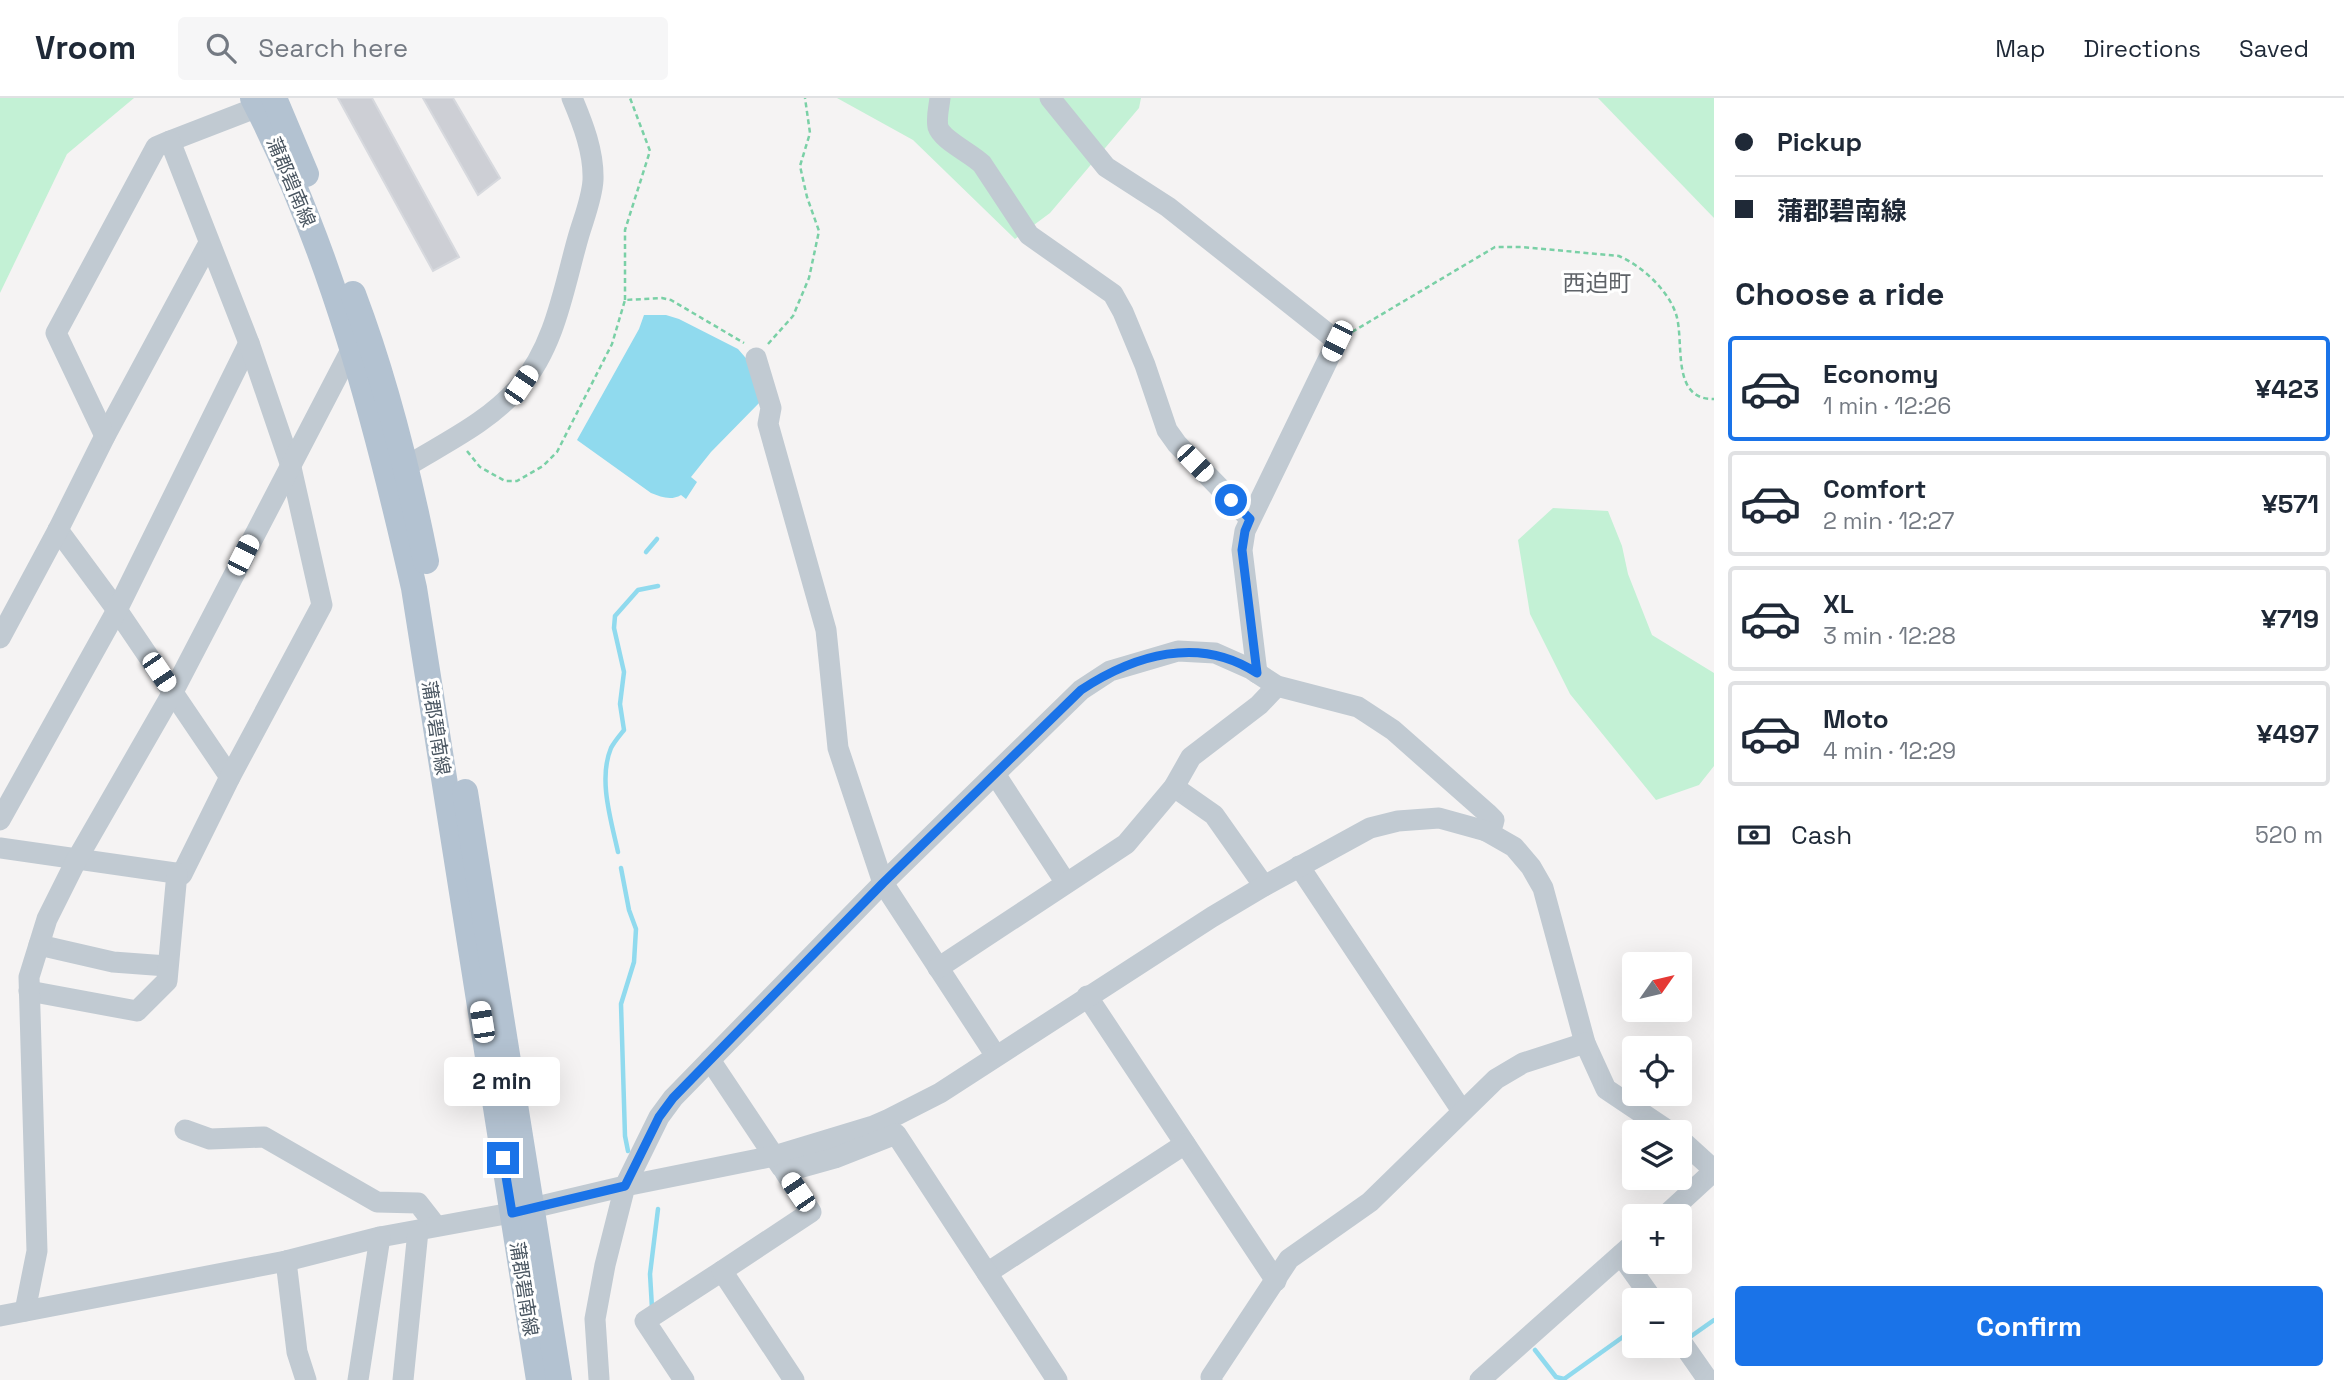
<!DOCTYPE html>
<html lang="en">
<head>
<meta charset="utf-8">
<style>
	:root { --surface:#fff; --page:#f6f6f7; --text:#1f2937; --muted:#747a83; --line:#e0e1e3; --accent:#1a73e8 }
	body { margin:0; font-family:"Space Grotesk","Noto Sans JP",sans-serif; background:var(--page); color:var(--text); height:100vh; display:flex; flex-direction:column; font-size:26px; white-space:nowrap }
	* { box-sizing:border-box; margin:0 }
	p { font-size:23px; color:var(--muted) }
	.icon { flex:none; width:38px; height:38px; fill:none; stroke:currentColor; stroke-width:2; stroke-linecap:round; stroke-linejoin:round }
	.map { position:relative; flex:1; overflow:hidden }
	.details { display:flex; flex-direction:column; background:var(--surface); width:630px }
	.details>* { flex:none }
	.hud { display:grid; align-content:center; height:154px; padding:0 21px; background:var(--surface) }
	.needle { width:46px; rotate:56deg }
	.buttons { position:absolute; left:1622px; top:854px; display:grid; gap:14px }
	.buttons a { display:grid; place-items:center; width:70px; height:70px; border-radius:7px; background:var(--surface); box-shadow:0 7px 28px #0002; font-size:35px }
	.end { position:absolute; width:32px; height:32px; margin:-16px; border:9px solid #1a73e8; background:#fff; box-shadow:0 0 0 4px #fff }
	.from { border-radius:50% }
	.bubble { position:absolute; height:49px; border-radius:7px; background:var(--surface); box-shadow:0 7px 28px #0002; font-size:23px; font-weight:800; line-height:49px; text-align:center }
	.car { position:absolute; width:21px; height:42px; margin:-21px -10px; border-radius:9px; box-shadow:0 0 5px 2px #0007; background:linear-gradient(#fff 24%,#345 0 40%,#fff 0 76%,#345 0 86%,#fff 0) }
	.hud b { display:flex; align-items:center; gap:24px; height:66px; font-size:26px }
	.hud b+b { border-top:2px solid var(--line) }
	.hud i { width:18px; height:18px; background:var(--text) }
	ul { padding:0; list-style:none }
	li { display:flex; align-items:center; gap:21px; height:105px; margin:0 14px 10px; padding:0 7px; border:4px solid var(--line); border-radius:7px }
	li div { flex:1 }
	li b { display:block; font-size:26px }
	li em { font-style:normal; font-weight:800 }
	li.selected { border-color:var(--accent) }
	li>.icon { width:63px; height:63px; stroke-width:1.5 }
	h2 { padding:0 21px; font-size:32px; line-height:84px }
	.pay { display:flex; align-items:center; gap:18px; height:77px; padding:0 21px; font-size:26px }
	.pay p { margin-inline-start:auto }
	.cta { display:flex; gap:14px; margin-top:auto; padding:14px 21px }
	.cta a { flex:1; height:80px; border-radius:7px; background:var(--accent); color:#fff; font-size:28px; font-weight:800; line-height:80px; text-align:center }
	header { display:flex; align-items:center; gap:42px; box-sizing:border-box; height:98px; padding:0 35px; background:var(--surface); border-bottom:2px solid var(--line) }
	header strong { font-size:33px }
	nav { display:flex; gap:38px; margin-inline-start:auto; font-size:24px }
	.search { width:490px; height:63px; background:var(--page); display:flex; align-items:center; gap:18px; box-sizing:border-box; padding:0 24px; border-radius:7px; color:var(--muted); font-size:26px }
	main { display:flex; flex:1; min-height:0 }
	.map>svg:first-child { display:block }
</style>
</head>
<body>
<header>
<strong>Vroom</strong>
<div class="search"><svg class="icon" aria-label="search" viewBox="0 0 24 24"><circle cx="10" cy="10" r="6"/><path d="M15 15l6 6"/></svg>Search here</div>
<nav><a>Map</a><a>Directions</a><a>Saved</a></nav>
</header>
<main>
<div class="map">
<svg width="1714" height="1282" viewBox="0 0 1714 1282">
	<rect width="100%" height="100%" fill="#f5f3f3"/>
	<g fill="#c3f1d5">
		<path d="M0 0H134L67 56 0 195Z"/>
		<path d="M837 0H1141L1139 10 1050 115 1015 141 913 42Z"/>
		<path d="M1598 0H1714V120Z"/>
		<path d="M1553 410 1608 413 1622 448 1628 476 1652 537 1714 575V668L1699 687 1656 702 1570 596 1530 516 1518 442Z"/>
	</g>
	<path fill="#90daee" d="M644 217H666L679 221 738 251 751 266 760 304 711 354 691 379 697 384 686 401 681 397C671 403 661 399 651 395L577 342 639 231Z"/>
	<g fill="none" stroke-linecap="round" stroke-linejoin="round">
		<g stroke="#90daee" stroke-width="4.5">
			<path d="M646 454 657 441"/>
			<path d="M618 754C611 722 598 681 611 650 614 644 620 637 624 632L620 606 624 574 614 530 615 518 638 492 658 488"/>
			<path d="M621 770 629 812 636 831 634 864 621 906 625 1038 628 1053"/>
			<path d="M652 1210 650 1176 658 1111"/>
			<path d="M1690 1239 1714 1222"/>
			<path d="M1535 1252 1556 1279 1564 1281 1634 1231"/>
		</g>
	</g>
	<g fill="#cdcfd5" stroke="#d7d9de" stroke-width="2">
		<path d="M338 0H372L459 159 433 173Z"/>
		<path d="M423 0H453L500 80 478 97Z"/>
	</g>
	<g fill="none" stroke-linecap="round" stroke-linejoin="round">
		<g stroke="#7ad0a6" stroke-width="2.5" stroke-dasharray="5 3.5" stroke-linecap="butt">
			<path d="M625 202V132L650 53 630 0"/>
			<path d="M1352 234 1495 149H1522L1619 158C1642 168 1668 192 1676 216 1685 244 1670 302 1714 301"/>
			<path d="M768 246 793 218 809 180 819 133 807 99 800 68 810 35 805 0"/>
			<path d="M467 353 480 369 505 383H517L543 368 557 354 612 246 625 202 662 200 671 202 744 245"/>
		</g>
		<g stroke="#c1cad2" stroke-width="21">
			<path d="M940 0C939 9 936 20 938 29 942 42 971 55 982 66L1029 137 1113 196 1123 214 1145 267 1167 332 1177 346 1250 421"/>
			<path d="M1050 0 1106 69 1168 109 1337 243 1245 433 1242 452 1257 575"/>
			<path d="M170 43 258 9"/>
			<path d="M756 260 771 310 768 326 826 532 838 650 883 785 996 958"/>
			<path d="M407 368C446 344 489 324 520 288 555 248 564 189 578 140 583 122 592 101 593 82 594 54 583 26 572 0"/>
			<path d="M58 432 117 512 230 679"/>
			<path d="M0 540 58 432 105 338 209 145"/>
			<path d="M995 676 1066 785"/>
			<path d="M1174 689 1214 717 1264 788"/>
			<path d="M0 722 117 512 249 245"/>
			<path d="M0 750 182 776 230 679 322 507 290 365 249 245 170 43 156 49 56 235 105 338"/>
			<path d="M1299 768 1462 1013"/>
			<path d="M39 847 113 864 167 868"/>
			<path d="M938 870 1126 746 1174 689 1191 659 1259 607 1277 588"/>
			<path d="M29 893 137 913 167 883 177 775"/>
			<path d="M1087 898 1276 1183"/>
			<path d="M710 962 782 1070"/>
			<path d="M185 1032 210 1041 264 1039 377 1104 418 1105 436 1128"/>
			<path d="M1680 1041 1714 1072"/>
			<path d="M1665 1118 1714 1073"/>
			<path d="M1621 1157 1653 1202"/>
			<path d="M286 1163 297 1254 306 1282"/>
			<path d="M987 1175 1185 1046"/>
			<path d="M25 1213 37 1153 29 879 47 821 77 761 173 594 353 248"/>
			<path d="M0 1218 286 1163 380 1139 511 1115 625 1088 659 1019 673 1000 883 785 1081 592 1110 573 1178 553 1215 555 1251 571 1277 588 1358 609 1393 632 1487 715 1494 722 1493 726 1486 733"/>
			<path d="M1680 1242 1708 1282"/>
			<path d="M599 1281 595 1221 605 1167 625 1088 774 1058 873 1028 889 1021 940 995 1212 819 1264 788 1370 730 1398 723 1439 720 1486 733 1514 749 1531 769 1543 790 1585 945 1606 991 1670 1034"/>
			<path d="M358 1282 380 1139"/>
			<path d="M403 1282 418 1133"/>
			<path d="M684 1282 645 1223 722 1173"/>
			<path d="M794 1282 722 1173 811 1114 785 1074 835 1060 896 1036 1057 1282"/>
			<path d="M1212 1282 1211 1279 1289 1161 1370 1104 1496 981 1523 965 1585 945"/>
			<path d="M1480 1282 1634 1145"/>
		</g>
		<g stroke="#b3c2d1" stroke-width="26">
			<path d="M253 0C332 154 376 322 414 490L539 1282"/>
			<path d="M274 0 306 76"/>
			<path d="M353 196C386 283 408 372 426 463"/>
			<path d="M465 694 559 1282"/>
		</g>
	</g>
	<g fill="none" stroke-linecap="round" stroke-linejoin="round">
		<path stroke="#1a73e8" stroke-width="9" d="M503 1060 512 1115 625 1088 659 1019 673 1000 883 785 1081 592C1134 557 1199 537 1257 575L1242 452 1245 433 1250 421 1231 402"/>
	</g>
	<g text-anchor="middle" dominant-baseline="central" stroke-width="6" stroke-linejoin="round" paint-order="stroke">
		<g font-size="19" fill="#4a5661" stroke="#fff">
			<text transform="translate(291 84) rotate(67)">蒲郡碧南線</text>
			<text transform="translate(436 630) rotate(81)">蒲郡碧南線</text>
			<text transform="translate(524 1191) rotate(81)">蒲郡碧南線</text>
		</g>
		<g font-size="23" fill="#5f6368" stroke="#fff">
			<text x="1597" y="185">西迫町</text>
		</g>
	</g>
</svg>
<div class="buttons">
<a><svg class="needle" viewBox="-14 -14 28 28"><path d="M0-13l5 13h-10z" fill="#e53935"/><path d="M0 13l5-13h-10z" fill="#747a83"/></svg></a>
<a><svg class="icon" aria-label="locate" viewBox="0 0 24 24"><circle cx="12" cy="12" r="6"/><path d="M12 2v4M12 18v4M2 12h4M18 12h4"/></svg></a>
<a><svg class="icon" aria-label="layers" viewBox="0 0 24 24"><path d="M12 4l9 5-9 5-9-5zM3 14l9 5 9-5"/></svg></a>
<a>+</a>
<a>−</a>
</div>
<i class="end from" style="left:1231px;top:402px"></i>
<i class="end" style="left:503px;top:1060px"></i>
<div class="bubble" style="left:444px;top:959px;width:116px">2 min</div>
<i class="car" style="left:1337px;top:243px;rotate:206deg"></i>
<i class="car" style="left:521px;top:287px;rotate:34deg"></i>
<i class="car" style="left:1195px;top:365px;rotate:136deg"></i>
<i class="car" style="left:243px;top:457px;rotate:27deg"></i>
<i class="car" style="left:159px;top:574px;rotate:146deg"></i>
<i class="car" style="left:482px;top:924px;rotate:351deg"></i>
<i class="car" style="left:798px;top:1094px;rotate:326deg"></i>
</div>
<section class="details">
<div class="hud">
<b><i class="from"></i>Pickup</b>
<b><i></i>蒲郡碧南線</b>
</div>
<h2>Choose a ride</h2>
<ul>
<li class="selected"><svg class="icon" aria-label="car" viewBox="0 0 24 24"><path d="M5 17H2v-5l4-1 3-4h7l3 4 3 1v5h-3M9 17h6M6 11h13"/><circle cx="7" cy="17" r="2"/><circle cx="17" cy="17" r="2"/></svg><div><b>Economy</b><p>1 min · 12:26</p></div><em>¥423</em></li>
<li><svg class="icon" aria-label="car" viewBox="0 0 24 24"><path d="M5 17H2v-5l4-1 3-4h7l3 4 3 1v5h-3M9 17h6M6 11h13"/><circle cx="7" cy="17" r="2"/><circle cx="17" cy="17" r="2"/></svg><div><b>Comfort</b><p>2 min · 12:27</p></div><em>¥571</em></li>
<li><svg class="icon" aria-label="car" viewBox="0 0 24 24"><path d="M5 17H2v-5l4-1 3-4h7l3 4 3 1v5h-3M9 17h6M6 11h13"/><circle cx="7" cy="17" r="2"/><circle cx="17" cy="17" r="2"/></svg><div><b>XL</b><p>3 min · 12:28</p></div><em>¥719</em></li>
<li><svg class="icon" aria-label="car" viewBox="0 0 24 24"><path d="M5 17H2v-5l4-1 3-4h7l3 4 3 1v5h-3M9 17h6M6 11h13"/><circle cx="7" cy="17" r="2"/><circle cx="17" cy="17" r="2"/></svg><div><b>Moto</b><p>4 min · 12:29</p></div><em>¥497</em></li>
</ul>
<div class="pay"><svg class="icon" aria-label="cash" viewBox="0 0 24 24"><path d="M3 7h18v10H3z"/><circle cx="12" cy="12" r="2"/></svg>Cash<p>520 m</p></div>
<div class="cta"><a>Confirm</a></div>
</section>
</main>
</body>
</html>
